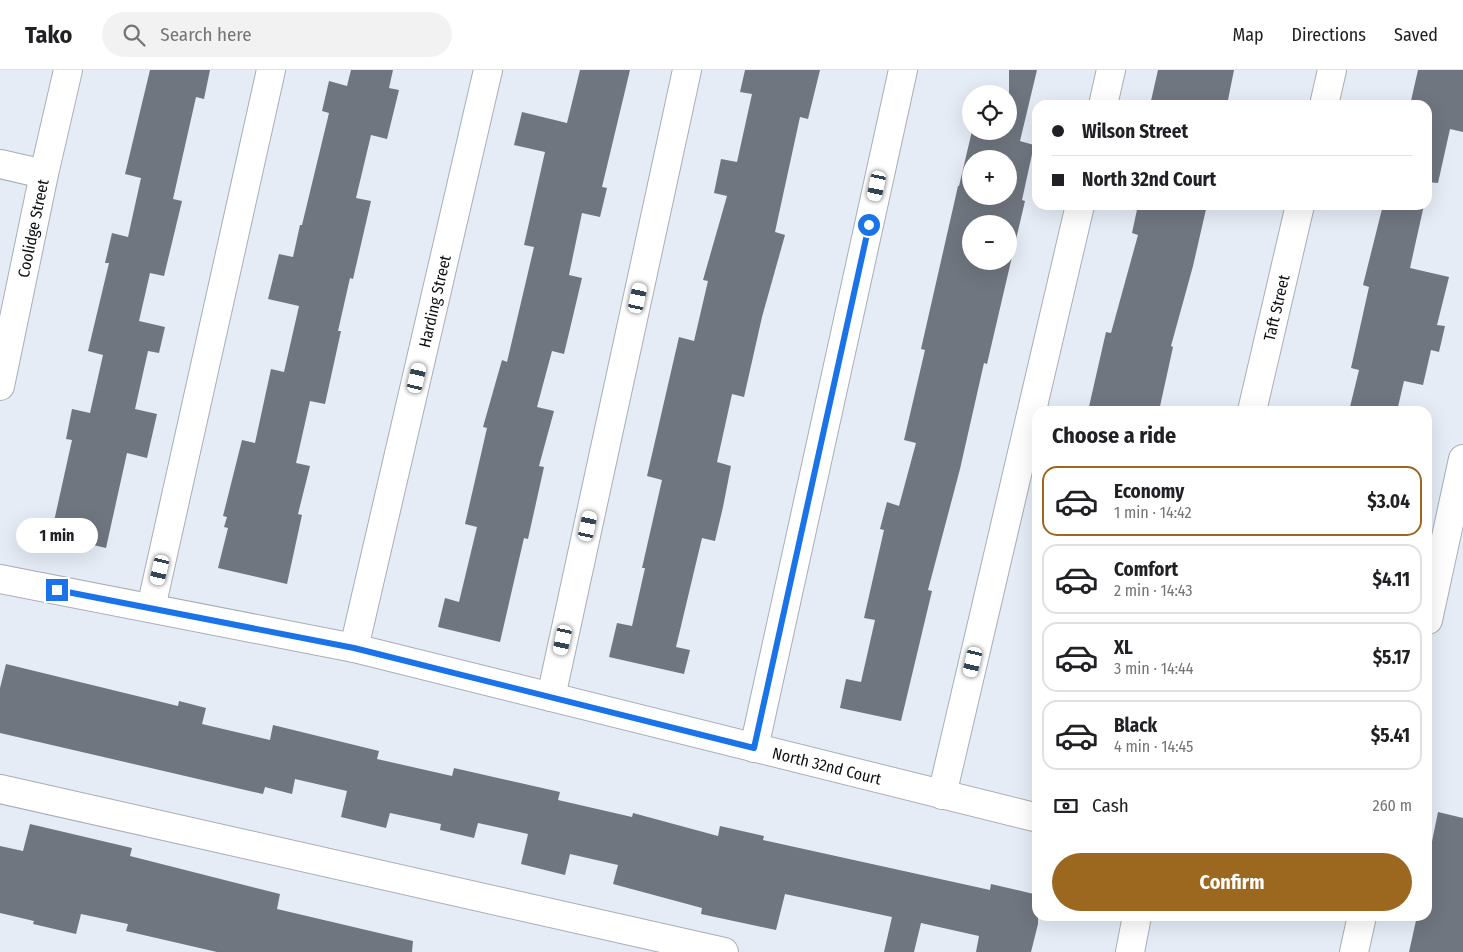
<!DOCTYPE html>
<html lang="en">
<head>
<meta charset="utf-8">
<style>
	:root { --surface:#fff; --page:#f2f2f2; --text:#202124; --muted:#757577; --line:#e0e0e0; --accent:#9c671f }
	body { margin:0; font-family:"Fira Sans Condensed",sans-serif; background:var(--page); color:var(--text); height:100vh; display:flex; flex-direction:column; font-size:19px; white-space:nowrap }
	* { box-sizing:border-box; margin:0 }
	p { font-size:16px; color:var(--muted) }
	.icon { flex:none; width:28px; height:28px; fill:none; stroke:currentColor; stroke-width:2; stroke-linecap:round; stroke-linejoin:round }
	.map { position:relative; flex:1; overflow:hidden }
	.panel { position:absolute; left:1032px; top:336px; width:400px; height:515px; display:flex; flex-direction:column; background:var(--surface); border-radius:15px; box-shadow:0 5px 20px #0002 }
	.panel>* { flex:none }
	.banner { position:absolute; left:1032px; top:30px; width:400px; height:110px; border-radius:15px; box-shadow:0 5px 20px #0002; display:grid; align-content:center; height:110px; padding:0 20px; background:var(--surface) }
	.tools { position:absolute; left:962px; top:15px; display:grid; gap:10px }
	.tools a { display:grid; place-items:center; width:55px; height:55px; border-radius:50%; background:var(--surface); box-shadow:0 5px 20px #0002; font-size:25px }
	.end { position:absolute; width:22px; height:22px; margin:-11px; border:6px solid #1a73e8; background:#fff; box-shadow:0 0 0 2px #fff }
	.from { border-radius:50% }
	.bubble { position:absolute; height:35px; border-radius:18px; background:var(--surface); box-shadow:0 5px 20px #0002; font-size:16px; font-weight:700; line-height:35px; text-align:center }
	.car { position:absolute; width:15px; height:30px; margin:-15px -8px; border-radius:6px; box-shadow:0 0 4px 1px #0007; background:linear-gradient(#fff 24%,#345 0 40%,#fff 0 76%,#345 0 86%,#fff 0) }
	.banner b { display:flex; align-items:center; gap:18px; height:48px; font-size:19px }
	.banner b+b { border-top:1px solid var(--line) }
	.banner i { width:12px; height:12px; background:var(--text) }
	ul { padding:0; list-style:none }
	li { display:flex; align-items:center; gap:15px; height:70px; margin:0 10px 8px; padding:0 10px; border:2px solid var(--line); border-radius:15px }
	li div { flex:1 }
	li b { display:block; font-size:19px }
	li em { font-style:normal; font-weight:700 }
	li.current { border-color:var(--accent) }
	li>.icon { width:45px; height:45px; stroke-width:1.5 }
	h2 { padding:0 20px; font-size:22px; line-height:60px }
	.pay { display:flex; align-items:center; gap:12px; height:55px; padding:0 20px; font-size:19px }
	.pay p { margin-inline-start:auto }
	.action { display:flex; gap:10px; margin-top:auto; padding:10px 20px }
	.action a { flex:1; height:58px; border-radius:30px; background:var(--accent); color:#fff; font-size:20px; font-weight:700; line-height:58px; text-align:center }
	header { display:flex; align-items:center; gap:30px; box-sizing:border-box; height:70px; padding:0 25px; background:var(--surface); border-bottom:1px solid var(--line) }
	header strong { font-size:24px }
	nav { display:flex; gap:28px; margin-inline-start:auto; font-size:18px }
	.search { width:350px; height:45px; background:var(--page); display:flex; align-items:center; gap:12px; box-sizing:border-box; padding:0 18px; border-radius:28px; color:var(--muted); font-size:19px }
	.map>svg:first-child { display:block }
</style>
</head>
<body>
<header>
<strong>Tako</strong>
<div class="search"><svg class="icon" aria-label="search" viewBox="0 0 24 24"><circle cx="10" cy="10" r="6"/><path d="M15 15l6 6"/></svg>Search here</div>
<nav><a>Map</a><a>Directions</a><a>Saved</a></nav>
</header>
<div class="map">
<svg width="1463" height="882" viewBox="0 0 1463 882">
	<rect width="100%" height="100%" fill="#e5ecf6"/>
	<g fill="#70767f" fill-rule="evenodd">
		<path d="M150 0H210L204 29 196 27 173 129 182 131 164 206 150 203 139 251 165 257 159 283 148 281 135 339 157 344 147 388 127 383 106 478 51 465 72 370 66 369 72 339 90 343 103 285 88 281 109 193H105L112 163 128 167 141 108 125 104Z"/>
		<path d="M351 0H393L389 18 399 20 387 69 371 65 356 128 371 131 353 209 350 208 338 261H341L325 334 310 331 296 393 310 396 298 444 302 445 287 514 218 498 228 458 224 457 227 447 223 446 242 370 255 373 271 299 284 302 299 236 268 229 279 184 293 187 300 155H302L329 43 322 41 329 11 347 16Z"/>
		<path d="M580 0H630L602 117 607 118 600 147 582 143 569 205 582 208 564 284 552 281 537 337 554 341 539 396 544 397 528 469 524 468 500 572 438 557 445 528 459 532 477 457 465 454 487 358 483 357 502 290 507 292 534 177 524 175 545 82 514 75 522 42 567 53Z"/>
		<path d="M745 0H820L808 49 800 47 775 162 785 165 762 247 744 327 732 324 717 392 731 396 723 437 715 471 702 468 676 577 690 580 684 604 609 587 617 553 632 556 645 498H642L662 410 647 406 679 267 694 271 708 211 703 210 727 126 714 123 721 89 737 92 752 24 740 22Z"/>
		<path d="M1009 0H1037L1020 71 1034 75 1022 130 1025 131 987 294 984 293 960 399 928 520 932 521 901 651 840 638 846 609 861 612 875 550 864 548 884 460 880 459 887 432 899 436 916 373 904 370 925 280 921 279 958 116H959L972 61H1009ZM971 89H1009V126H971ZM971 154H1009V191H971Z"/>
		<path d="M1158 0H1234L1227 35H1150Z"/>
		<path d="M1418 0H1463V62L1450 59 1438 113 1428 112V35H1410Z"/>
		<path d="M1138 135H1207L1193 196 1171 276 1173 277 1159 341H1088L1106 262 1111 263 1138 165 1132 163Z"/>
		<path d="M1383 135H1424L1410 198 1449 207 1437 255 1445 256 1439 282 1431 280 1423 315 1404 311 1397 341H1349L1359 300 1351 298 1369 217 1363 215Z"/>
		<path d="M6 594 178 636 179 631 206 638 202 654 270 670 273 655 379 681 377 689 452 706 454 698 560 722 558 730 632 747 633 743 718 766 720 756 764 766 763 770 990 820 991 814 1038 825V854L1031 882H976L979 866 921 853 914 882H884L892 847 785 824 776 860 701 844 702 838 613 814 618 795 570 784 565 805 521 794 528 764 478 753 474 768 440 760 441 754 390 743 386 758 341 747 347 721 295 709 292 724 265 717 263 724 0 663V618Z"/>
		<path d="M1438 742 1463 748V882H1409L1417 846H1428V791Z"/>
		<path d="M30 754 132 778 130 786 280 824 277 839 413 871 412 882H217L126 861 128 854 81 844 76 864 33 854 34 851 0 843V776L23 781Z"/>
	</g>
	<g fill="none" stroke-linecap="round" stroke-linejoin="round">
		<g stroke="#a8aeb8" stroke-width="30">
			<g id="minor">
				<path d="M1103 35 1111 0"/>
				<path d="M1324 35 1332 0"/>
				<path d="M0 94 44 104"/>
				<path id="s1" d="M0 316 44 104 68 0"/>
				<path id="s2" d="M1252 341 1300 135"/>
				<path id="s3" d="M0 509 354 578 1038 748"/>
				<path d="M151 538 271 0"/>
				<path d="M1428 550 1463 389"/>
				<path id="s4" d="M354 578 488 0"/>
				<path d="M551 627 687 0"/>
				<path d="M754 678 903 0"/>
				<path d="M0 719 724 882"/>
				<path d="M942 725 1080 135"/>
				<path d="M1130 882 1137 846"/>
				<path d="M1354 882 1362 846"/>
			</g>
		</g>
		<use href="#minor" stroke="#fff" stroke-width="28"/>
	</g>
	<g fill="none" stroke-linecap="round" stroke-linejoin="round">
		<path stroke="#1a73e8" stroke-width="6" d="M57 520 354 578 754 678 869 155"/>
	</g>
	<g text-anchor="middle" dominant-baseline="central" stroke-width="4.5" stroke-linejoin="round" paint-order="stroke">
		<g font-size="16" fill="#0e1013" stroke="#e5ecf6">
			<text stroke="none"><textPath href="#s1" startOffset="161">Coolidge Street</textPath></text>
			<text stroke="none"><textPath href="#s4" startOffset="356">Harding Street</textPath></text>
			<text stroke="none"><textPath href="#s2" startOffset="106">Taft Street</textPath></text>
			<text stroke="none"><textPath href="#s3" startOffset="848">North 32nd Court</textPath></text>
		</g>
	</g>
</svg>
<div class="tools">
<a><svg class="icon" aria-label="locate" viewBox="0 0 24 24"><circle cx="12" cy="12" r="6"/><path d="M12 2v4M12 18v4M2 12h4M18 12h4"/></svg></a>
<a>+</a>
<a>−</a>
</div>
<i class="end from" style="left:869px;top:155px"></i>
<i class="end" style="left:57px;top:520px"></i>
<div class="bubble" style="left:16px;top:448px;width:82px">1 min</div>
<i class="car" style="left:877px;top:116px;rotate:192deg"></i>
<i class="car" style="left:638px;top:228px;rotate:12deg"></i>
<i class="car" style="left:417px;top:308px;rotate:13deg"></i>
<i class="car" style="left:588px;top:456px;rotate:12deg"></i>
<i class="car" style="left:160px;top:500px;rotate:193deg"></i>
<i class="car" style="left:563px;top:570px;rotate:192deg"></i>
<i class="car" style="left:973px;top:592px;rotate:193deg"></i>
<div class="banner">
<b><i class="from"></i>Wilson Street</b>
<b><i></i>North 32nd Court</b>
</div>
<section class="panel">
<h2>Choose a ride</h2>
<ul>
<li class="current"><svg class="icon" aria-label="car" viewBox="0 0 24 24"><path d="M5 17H2v-5l4-1 3-4h7l3 4 3 1v5h-3M9 17h6M6 11h13"/><circle cx="7" cy="17" r="2"/><circle cx="17" cy="17" r="2"/></svg><div><b>Economy</b><p>1 min · 14:42</p></div><em>$3.04</em></li>
<li><svg class="icon" aria-label="car" viewBox="0 0 24 24"><path d="M5 17H2v-5l4-1 3-4h7l3 4 3 1v5h-3M9 17h6M6 11h13"/><circle cx="7" cy="17" r="2"/><circle cx="17" cy="17" r="2"/></svg><div><b>Comfort</b><p>2 min · 14:43</p></div><em>$4.11</em></li>
<li><svg class="icon" aria-label="car" viewBox="0 0 24 24"><path d="M5 17H2v-5l4-1 3-4h7l3 4 3 1v5h-3M9 17h6M6 11h13"/><circle cx="7" cy="17" r="2"/><circle cx="17" cy="17" r="2"/></svg><div><b>XL</b><p>3 min · 14:44</p></div><em>$5.17</em></li>
<li><svg class="icon" aria-label="car" viewBox="0 0 24 24"><path d="M5 17H2v-5l4-1 3-4h7l3 4 3 1v5h-3M9 17h6M6 11h13"/><circle cx="7" cy="17" r="2"/><circle cx="17" cy="17" r="2"/></svg><div><b>Black</b><p>4 min · 14:45</p></div><em>$5.41</em></li>
</ul>
<div class="pay"><svg class="icon" aria-label="cash" viewBox="0 0 24 24"><path d="M3 7h18v10H3z"/><circle cx="12" cy="12" r="2"/></svg>Cash<p>260 m</p></div>
<div class="action"><a>Confirm</a></div>
</section>
</div>
</body>
</html>
